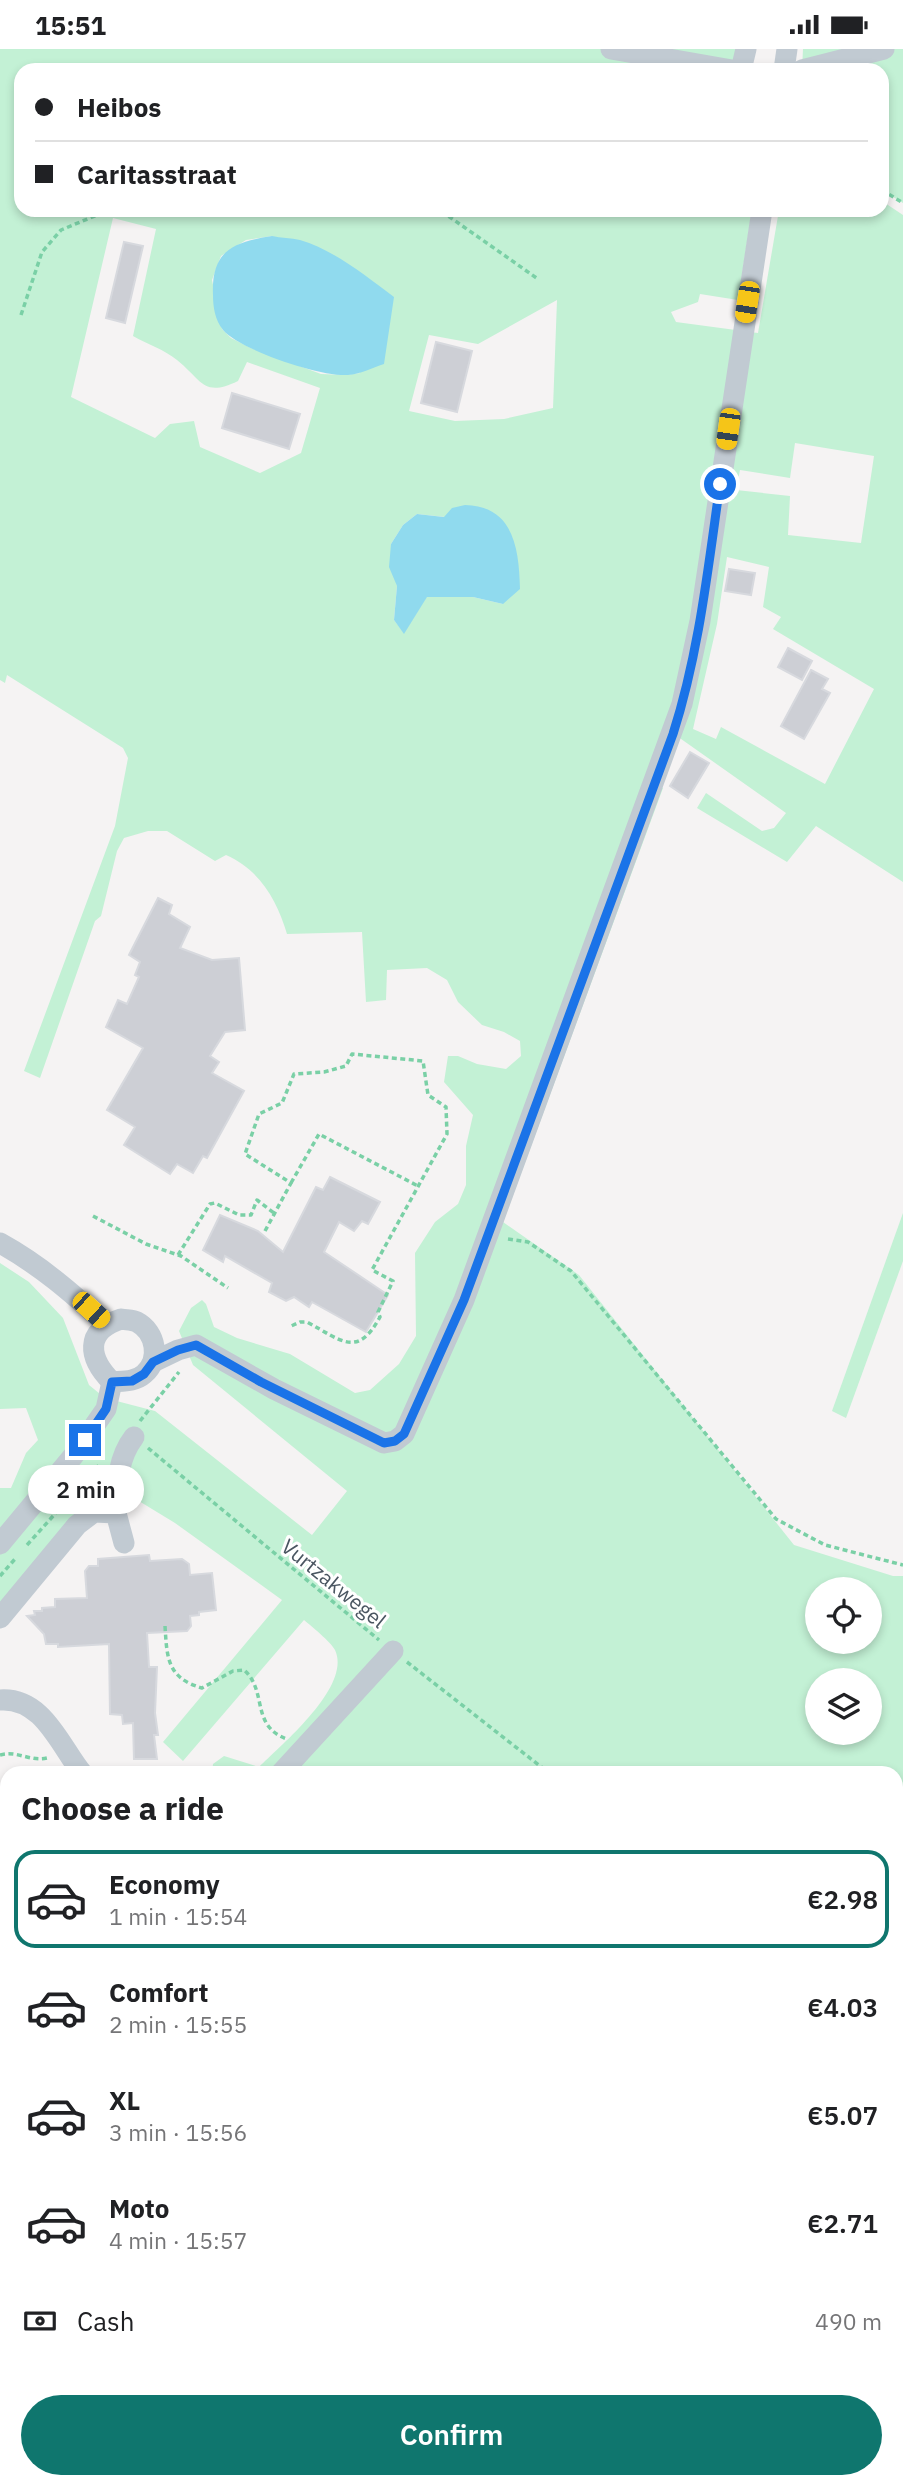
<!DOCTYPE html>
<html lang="en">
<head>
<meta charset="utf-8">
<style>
	:root { --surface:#fff; --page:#f2f2f2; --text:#202124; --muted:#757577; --line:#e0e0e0; --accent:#0f766e }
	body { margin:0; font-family:"IBM Plex Sans",sans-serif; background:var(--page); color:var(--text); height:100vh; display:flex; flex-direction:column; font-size:26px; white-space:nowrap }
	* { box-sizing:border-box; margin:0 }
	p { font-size:23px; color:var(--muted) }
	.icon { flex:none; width:38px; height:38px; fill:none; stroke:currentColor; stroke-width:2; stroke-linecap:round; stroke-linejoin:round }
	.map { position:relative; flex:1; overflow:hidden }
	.side { position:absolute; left:0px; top:1717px; width:903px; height:723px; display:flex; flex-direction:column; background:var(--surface); border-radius:21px 21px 0 0; box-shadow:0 4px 10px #0003 }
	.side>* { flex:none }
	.banner { position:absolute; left:14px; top:14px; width:875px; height:154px; border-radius:21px; box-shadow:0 4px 10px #0003; display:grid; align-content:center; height:154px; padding:0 21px; background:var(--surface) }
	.controls { position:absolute; left:805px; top:1528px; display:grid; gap:14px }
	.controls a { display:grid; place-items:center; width:77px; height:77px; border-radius:50%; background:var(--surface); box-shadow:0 4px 10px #0003; font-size:35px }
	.end { position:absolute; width:32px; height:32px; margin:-16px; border:9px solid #1a73e8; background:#fff; box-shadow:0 0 0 4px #fff }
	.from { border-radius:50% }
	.bubble { position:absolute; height:49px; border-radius:24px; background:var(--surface); box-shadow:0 4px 10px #0003; font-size:23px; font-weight:600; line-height:49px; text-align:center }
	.car { position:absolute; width:21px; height:42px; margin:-21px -10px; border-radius:9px; box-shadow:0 0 5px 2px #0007; background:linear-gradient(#f5c518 24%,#345 0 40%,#f5c518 0 76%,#345 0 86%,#f5c518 0) }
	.banner b { display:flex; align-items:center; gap:24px; height:66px; font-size:26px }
	.banner b+b { border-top:2px solid var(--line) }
	.banner i { width:18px; height:18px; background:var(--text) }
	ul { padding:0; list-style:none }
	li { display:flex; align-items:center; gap:21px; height:98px; margin:0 14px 10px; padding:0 7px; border:4px solid transparent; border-radius:21px }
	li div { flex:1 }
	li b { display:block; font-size:26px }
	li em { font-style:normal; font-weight:600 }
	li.on { border-color:var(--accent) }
	li>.icon { width:63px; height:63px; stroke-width:1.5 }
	h2 { padding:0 21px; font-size:32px; line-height:84px }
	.pay { display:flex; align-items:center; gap:18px; height:77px; padding:0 21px; font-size:26px }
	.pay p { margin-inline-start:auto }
	.button { display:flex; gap:14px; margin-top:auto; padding:14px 21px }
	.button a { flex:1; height:80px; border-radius:42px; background:var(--accent); color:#fff; font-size:28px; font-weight:600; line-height:80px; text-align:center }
	.status { display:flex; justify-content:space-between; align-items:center; height:49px; padding:0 35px; background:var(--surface); direction:ltr }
	.status svg { height:19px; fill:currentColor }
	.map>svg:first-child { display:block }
</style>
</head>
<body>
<div class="status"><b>15:51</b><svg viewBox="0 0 49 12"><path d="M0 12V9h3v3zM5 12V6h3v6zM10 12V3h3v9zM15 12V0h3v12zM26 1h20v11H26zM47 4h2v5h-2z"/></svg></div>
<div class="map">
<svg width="903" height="2439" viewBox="0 0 903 2439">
	<rect width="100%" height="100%" fill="#f5f3f3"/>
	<g fill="#c3f1d5" fill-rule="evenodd">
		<path d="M0 0H736L731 21H21V161H752L738 251 700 245 698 253 671 263 676 273 758 284 779 161H882V152L903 166V833L816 777 787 813 697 759 706 744 762 782 774 779 786 764 674 685 655 734 663 739 503 1173 579 1226 794 1496 893 1527H903V2064L896 2071V1724H212L213 1715 224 1707 259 1718C282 1695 352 1637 335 1601 331 1593 311 1577 304 1571L183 1712 163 1693 282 1551 175 1474 129 1446 118 1443 86 1456 0 1557V1439H11L26 1404 38 1391 26 1359 0 1360V1214L29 1233 63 1269 89 1336 105 1349 155 1362 312 1486 347 1442 193 1316 179 1282 191 1259 202 1251 206 1255 214 1278 237 1289 290 1305 355 1344 370 1341 399 1315 416 1287 415 1204 435 1173 458 1155 466 1136V1097L473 1066 444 1033 448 1007H458L477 1015 506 1020 521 1007 520 992 504 983 482 976 458 953 447 931 427 919 387 921 386 951 366 953 362 883 287 885C277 851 260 821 226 806L215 812 167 782H148L124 789 117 802 101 867 95 872 40 1029 24 1022 115 777 128 709 123 699 7 626 5 634 0 631ZM113 169 156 180 133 287C147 295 165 301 177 311 202 331 203 349 238 332L247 313 320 339 301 404 260 424 200 398 194 372 170 375 155 389 71 348ZM272 187 360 324 346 326 321 325 251 299 231 289 222 280 212 231 221 207 246 191ZM557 251 553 359 504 370 455 372 409 362 429 286 478 295ZM795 394 874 407 861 494 788 486 790 447 736 441 740 421 790 429ZM417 465 445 468 503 555 473 548 427 547 404 584 394 571 397 537 391 495 403 476ZM727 508 769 518 763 558 781 568 773 580 874 640 825 735 721 678 716 690 693 680 717 575ZM817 1540H870V1592H817ZM817 1631H870V1684H817Z"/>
		<path d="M803 0H903V154L882 141V21H802Z"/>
		<path d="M903 1164V1212L846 1369 832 1362Z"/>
		<path d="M7 2051V2125L5 2128 7 2129V2155L0 2149V2054Z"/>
		<path d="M903 2078V2439H752L751 2433 896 2432V2085Z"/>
		<path d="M0 2160 7 2165V2269L0 2291Z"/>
		<path d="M338 2432V2439H198L194 2433Z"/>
		<path d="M691 2433H741L742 2439H703Z"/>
	</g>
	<g fill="#90daee">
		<path d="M272 187C281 189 291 189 300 191 334 201 366 227 394 248L384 315C372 319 360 325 348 326 321 328 240 301 223 281 215 271 213 258 213 246 211 201 234 193 272 187Z"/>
		<path d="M465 456C514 457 519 500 520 540L503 555 473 548H427L404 585 394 571 397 537 389 518 391 495 403 476 417 465 444 468 452 459Z"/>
	</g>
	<g fill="#cdcfd5" stroke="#d7d9de" stroke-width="2">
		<path d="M124 193 143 197 125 274 106 269Z"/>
		<path d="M436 293 472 302 457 363 421 354Z"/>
		<path d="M232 344 300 365 289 400 222 379Z"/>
		<path d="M729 520 755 524 751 546 725 542Z"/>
		<path d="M788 599 812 612 802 631 778 618Z"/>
		<path d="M811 621 828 630 822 640 830 644 804 690 781 677Z"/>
		<path d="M690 703 709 714 688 749 670 737Z"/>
		<path d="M158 849 172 856 169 865 190 878 180 899 212 911 239 909 245 981 225 983 210 1007 219 1013 212 1024 244 1042 207 1109 203 1107 193 1124 177 1115 170 1125 124 1096 135 1078 107 1061 143 999 106 978 118 951 127 955 139 928 135 926 140 913 129 906Z"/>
		<path d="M330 1128 380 1153 368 1175 362 1172 354 1182 339 1173 324 1203 388 1246 366 1283 312 1253 309 1258 294 1248 286 1252 269 1243 272 1234 225 1207 223 1213 203 1201 220 1166 258 1182 283 1203 316 1138 323 1141Z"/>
		<path d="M149 1506 150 1512 182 1510 189 1515 190 1526 212 1524 216 1561 199 1563V1566L190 1567 191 1577 187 1582 147 1584 149 1618H157L155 1664 158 1686H154L157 1710H134L133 1674 123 1675 122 1666 110 1665 109 1595 58 1598V1595H46L44 1585 27 1567 35 1566 34 1562H42V1559L55 1558V1550L87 1549 85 1522 89 1517H98V1510Z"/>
	</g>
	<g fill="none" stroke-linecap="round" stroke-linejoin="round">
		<g stroke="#7ad0a6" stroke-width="3.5" stroke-dasharray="5 3.5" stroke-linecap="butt">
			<path d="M882 141 903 154"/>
			<path d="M433 161 444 164 538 230"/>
			<path d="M21 266 42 203 61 181 109 161"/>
			<path d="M291 1134 319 1085 418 1137"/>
			<path d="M93 1167 146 1195 181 1207 228 1239"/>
			<path d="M265 1182 291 1134 245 1105 259 1065 282 1054 294 1025 324 1023 346 1017 352 1005 423 1012 428 1046 446 1058 447 1085 372 1221 393 1232 378 1263 380 1268C357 1310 341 1291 307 1273H300L289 1278"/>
			<path d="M508 1190 528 1193 571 1222 776 1470 825 1496 903 1516"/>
			<path d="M178 1206 210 1155 215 1154 239 1166H251L257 1151 274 1164"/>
			<path d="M140 1372 179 1323"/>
			<path d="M148 1399 379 1591"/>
			<path d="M27 1496 99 1416"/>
			<path d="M0 1527 15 1510"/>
			<path d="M165 1577C167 1609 167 1629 202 1639L233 1622 244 1621C268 1642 250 1677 287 1690"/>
			<path d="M407 1613 549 1724"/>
			<path d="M0 1706C17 1701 30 1713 47 1709"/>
			<path d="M0 1872 7 1878"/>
			<path d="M0 1910H7"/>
			<path d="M896 1959 903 1954"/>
			<path d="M896 1999 903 2004"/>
			<path d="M896 2079 903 2073"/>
			<path d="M672 2432 684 2439"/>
			<path d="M747 2432 748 2439"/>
		</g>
		<g stroke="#c1cad2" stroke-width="21">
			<path d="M611 0 732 21"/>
			<path d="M741 21 746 0"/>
			<path d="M784 21 787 0"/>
			<path d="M802 21 884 0"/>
			<path d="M0 1194C40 1216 72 1244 106 1275"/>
			<path d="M121 1270C126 1271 133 1271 137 1273 156 1283 161 1311 144 1325 135 1333 123 1332 112 1333 88 1309 84 1282 121 1270Z"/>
			<path d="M153 1313 178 1301 196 1296 274 1340 384 1394 395 1392 404 1385 464 1251 682 655 700 572 762 161"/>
			<path d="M116 1464C117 1437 117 1410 134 1388"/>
			<path d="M0 1495 74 1406 106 1360 112 1333"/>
			<path d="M0 1569 77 1476 94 1463 116 1464 124 1494"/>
			<path d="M0 1651C43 1648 60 1697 82 1724"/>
			<path d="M281 1724 393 1602"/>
			<path d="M0 2050 7 2047"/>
			<path d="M0 2155 7 2160"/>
			<path d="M0 2308 7 2286"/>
			<path d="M0 2348 7 2347"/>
			<path d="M187 2432 193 2439"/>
			<path d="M0 2436 1 2439"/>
			<path d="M66 2437 79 2432"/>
		</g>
	</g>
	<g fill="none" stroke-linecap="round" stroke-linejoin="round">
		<path stroke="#1a73e8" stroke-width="9" d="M85 1391 106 1360 112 1333 132 1332 144 1325 153 1313 178 1301 196 1296 261 1333 384 1394 395 1392 404 1385 464 1251 673 685C699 604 708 519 720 435"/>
	</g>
	<g text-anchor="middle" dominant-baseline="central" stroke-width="6" stroke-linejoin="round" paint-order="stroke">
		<g font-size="21" fill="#4a5661" stroke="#fff">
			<text transform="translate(334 1534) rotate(39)">Vurtzakwegel</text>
		</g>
	</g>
</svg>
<div class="controls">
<a><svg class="icon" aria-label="locate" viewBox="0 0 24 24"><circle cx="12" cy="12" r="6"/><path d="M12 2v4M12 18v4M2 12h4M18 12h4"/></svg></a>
<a><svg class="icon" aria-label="layers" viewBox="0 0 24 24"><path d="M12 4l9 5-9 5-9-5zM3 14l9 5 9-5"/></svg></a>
</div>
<i class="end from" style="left:720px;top:435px"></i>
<i class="end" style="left:85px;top:1391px"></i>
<div class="bubble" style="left:28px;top:1416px;width:116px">2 min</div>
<i class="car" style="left:747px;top:253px;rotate:189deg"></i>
<i class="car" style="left:728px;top:380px;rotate:188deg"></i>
<i class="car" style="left:91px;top:1261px;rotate:132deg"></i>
<div class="banner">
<b><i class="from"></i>Heibos</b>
<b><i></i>Caritasstraat</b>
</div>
<section class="side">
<h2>Choose a ride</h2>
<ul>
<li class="on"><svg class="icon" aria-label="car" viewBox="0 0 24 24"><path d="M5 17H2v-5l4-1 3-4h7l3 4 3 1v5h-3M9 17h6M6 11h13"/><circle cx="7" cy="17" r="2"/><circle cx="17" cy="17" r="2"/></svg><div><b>Economy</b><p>1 min · 15:54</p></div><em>€2.98</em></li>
<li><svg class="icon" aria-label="car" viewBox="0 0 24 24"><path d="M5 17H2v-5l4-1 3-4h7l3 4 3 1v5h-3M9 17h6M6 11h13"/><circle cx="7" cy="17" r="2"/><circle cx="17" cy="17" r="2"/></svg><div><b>Comfort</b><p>2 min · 15:55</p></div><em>€4.03</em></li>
<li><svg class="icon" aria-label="car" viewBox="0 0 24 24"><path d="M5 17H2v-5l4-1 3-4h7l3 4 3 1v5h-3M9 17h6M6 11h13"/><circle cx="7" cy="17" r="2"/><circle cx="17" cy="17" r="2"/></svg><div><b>XL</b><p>3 min · 15:56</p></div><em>€5.07</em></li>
<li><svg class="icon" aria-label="car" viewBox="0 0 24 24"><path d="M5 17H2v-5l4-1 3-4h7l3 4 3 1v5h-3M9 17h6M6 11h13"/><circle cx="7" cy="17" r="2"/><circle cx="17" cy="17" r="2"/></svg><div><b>Moto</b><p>4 min · 15:57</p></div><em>€2.71</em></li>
</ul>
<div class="pay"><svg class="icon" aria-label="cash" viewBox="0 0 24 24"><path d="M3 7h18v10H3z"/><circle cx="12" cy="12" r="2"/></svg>Cash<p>490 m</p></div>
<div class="button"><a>Confirm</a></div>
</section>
</div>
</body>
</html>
